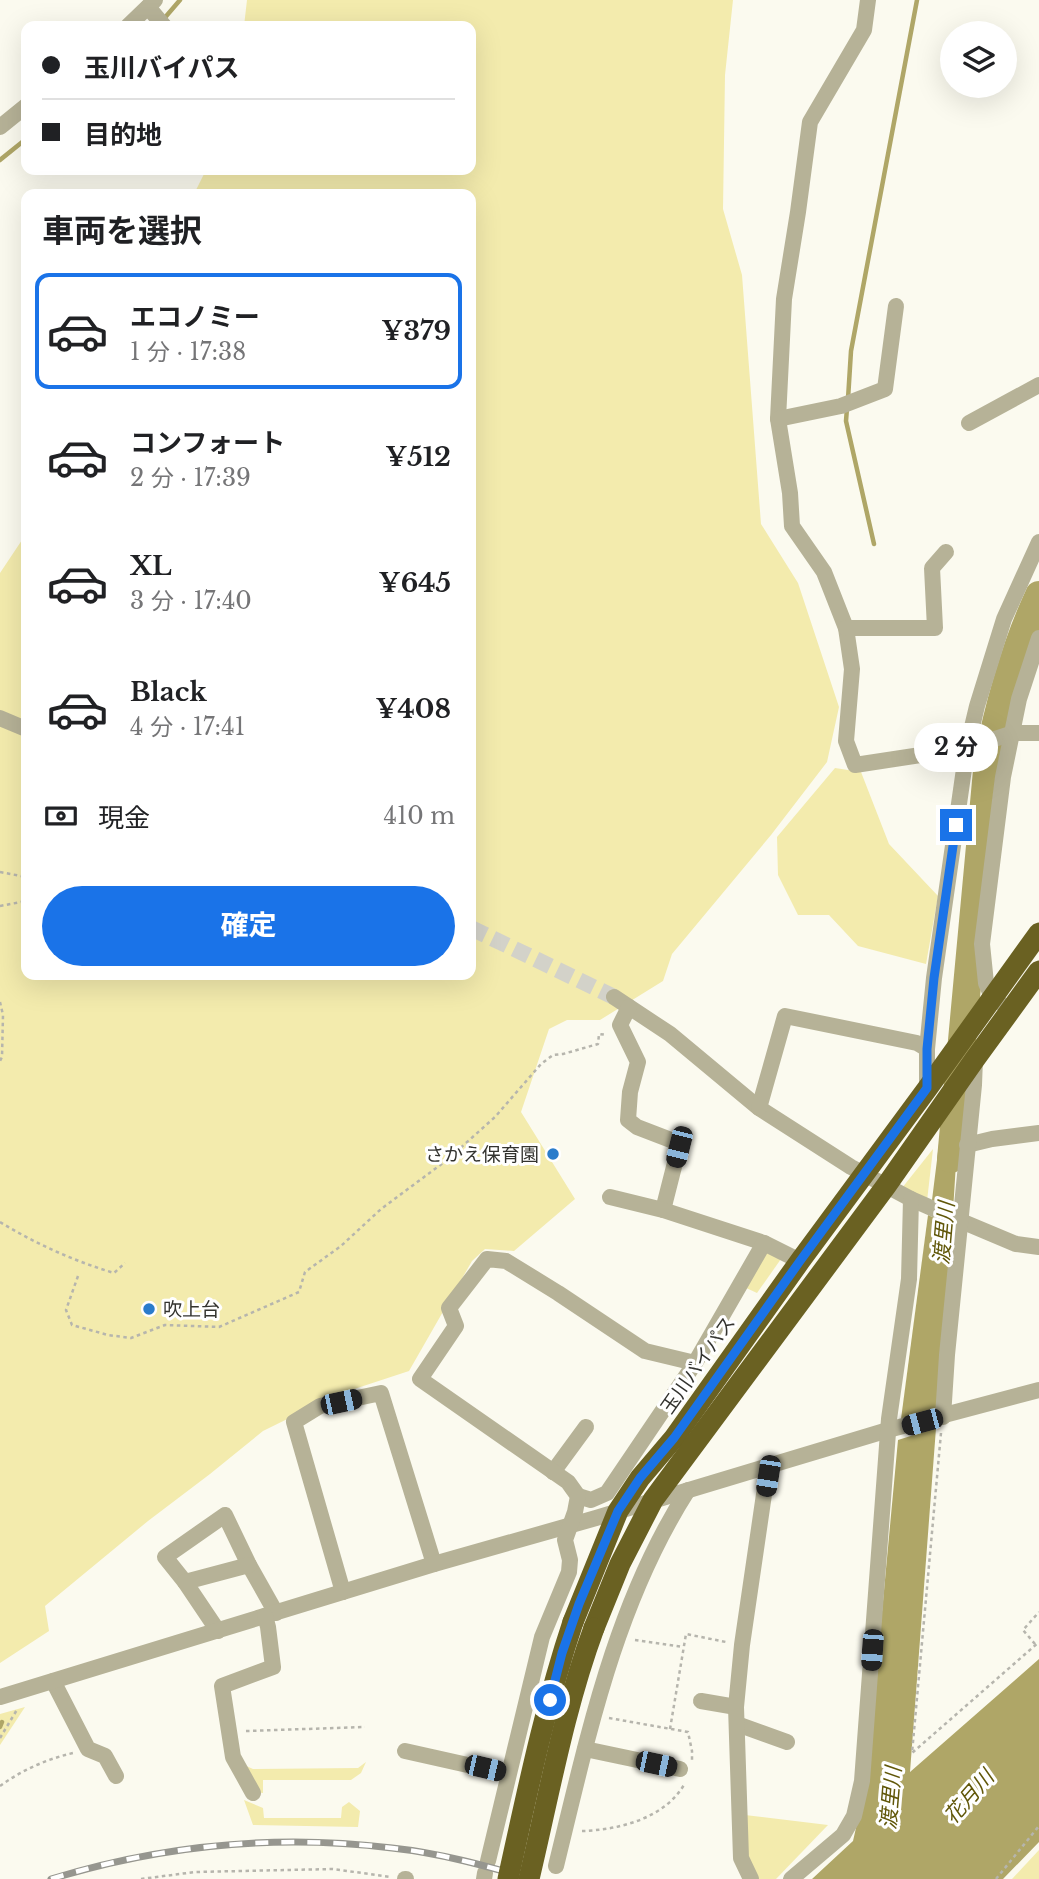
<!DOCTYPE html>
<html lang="ja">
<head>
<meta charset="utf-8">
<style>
	:root { --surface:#fff; --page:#f2f2f2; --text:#202124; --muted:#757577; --line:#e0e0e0; --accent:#1a73e8 }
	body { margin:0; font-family:"Libre Baskerville","Noto Sans JP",serif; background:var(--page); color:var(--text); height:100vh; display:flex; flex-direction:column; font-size:26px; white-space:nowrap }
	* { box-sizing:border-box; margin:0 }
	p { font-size:23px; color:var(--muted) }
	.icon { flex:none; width:38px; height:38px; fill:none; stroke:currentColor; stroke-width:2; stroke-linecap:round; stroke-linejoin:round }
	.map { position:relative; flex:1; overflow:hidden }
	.side { position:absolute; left:21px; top:189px; width:455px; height:791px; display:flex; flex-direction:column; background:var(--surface); border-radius:14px; box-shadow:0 7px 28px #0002 }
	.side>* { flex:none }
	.top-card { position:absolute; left:21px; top:21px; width:455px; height:154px; border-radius:14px; box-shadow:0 7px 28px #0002; display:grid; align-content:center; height:154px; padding:0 21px; background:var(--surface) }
	.controls { position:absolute; left:940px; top:21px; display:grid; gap:14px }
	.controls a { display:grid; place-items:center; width:77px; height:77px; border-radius:50%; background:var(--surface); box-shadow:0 7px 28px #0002; font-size:35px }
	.end { position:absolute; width:32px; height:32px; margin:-16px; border:9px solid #1a73e8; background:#fff; box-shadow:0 0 0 4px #fff }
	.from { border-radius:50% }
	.bubble { position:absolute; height:49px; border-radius:24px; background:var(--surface); box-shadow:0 7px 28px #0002; font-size:23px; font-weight:700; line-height:49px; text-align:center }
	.car { position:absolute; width:21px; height:42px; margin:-21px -10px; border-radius:9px; box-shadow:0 0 5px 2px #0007; background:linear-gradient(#222 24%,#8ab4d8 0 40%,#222 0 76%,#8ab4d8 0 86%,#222 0) }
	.top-card b { display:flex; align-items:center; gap:24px; height:66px; font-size:26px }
	.top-card b+b { border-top:2px solid var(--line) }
	.top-card i { width:18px; height:18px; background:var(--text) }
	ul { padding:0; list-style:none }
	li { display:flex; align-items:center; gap:21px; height:116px; margin:0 14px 10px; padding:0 7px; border:4px solid transparent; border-radius:14px }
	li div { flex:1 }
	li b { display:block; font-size:26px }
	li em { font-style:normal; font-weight:700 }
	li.active { border-color:var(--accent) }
	li>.icon { width:63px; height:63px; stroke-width:1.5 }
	h2 { padding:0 21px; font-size:32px; line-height:84px }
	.pay { display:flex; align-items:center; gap:18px; height:77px; padding:0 21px; font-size:26px }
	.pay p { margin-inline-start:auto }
	.cta { display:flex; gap:14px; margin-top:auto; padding:14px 21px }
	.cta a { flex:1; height:80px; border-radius:42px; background:var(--accent); color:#fff; font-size:28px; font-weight:700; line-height:80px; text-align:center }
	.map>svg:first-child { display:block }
</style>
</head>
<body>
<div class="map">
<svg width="1039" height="1879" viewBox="0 0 1039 1879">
	<rect width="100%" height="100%" fill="#fbfaef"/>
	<g fill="#f3ebad">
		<path d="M247 0H733L725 75 723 209 742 275 761 524 798 583 839 707 827 762 771 835 672 954 663 981 600 1020H567L549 1029 521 1112 575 1199 514 1251 485 1249 472 1261 409 1371 336 1395 263 1431 210 1474 148 1521 45 1606 49 1631 0 1663V573L26 534V975H471V194H194L206 170H471V26H244Z"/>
		<path d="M835 768 861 772 889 844 938 896 926 964 858 946 829 915H798L778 875 777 837Z"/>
		<path d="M933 1149 927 1201 902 1188Z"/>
		<path d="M766 1250 781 1259 757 1293 744 1287Z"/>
		<path d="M25 1707 0 1745V1714Z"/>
		<path d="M366 1762 361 1773 351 1780H263V1793L255 1792 244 1765 253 1769 358 1768Z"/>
		<path d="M244 1800 263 1808 264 1818H341L342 1807 349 1802 360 1811 358 1827 253 1825Z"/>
		<path d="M745 1815 828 1825 776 1879H757L747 1856Z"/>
		<path d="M1039 1850V1879H1012Z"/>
	</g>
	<g fill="#afa667">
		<path d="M959 1116 953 1211 932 1200 939 1144Z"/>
		<path d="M928 1215 954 1227 938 1407 901 1419Z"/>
		<path d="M936 1428 910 1772 1039 1659V1842L1003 1879H812L853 1841 866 1784 898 1440Z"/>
	</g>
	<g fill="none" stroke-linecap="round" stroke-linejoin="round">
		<g stroke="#afa667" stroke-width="4.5">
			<path d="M162 21 180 0"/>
			<path d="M0 160 26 139"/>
			<path d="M848 399 851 351 917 0"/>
			<path d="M847 408 846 421 874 544"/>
			<path d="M0 1727 2 1722"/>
		</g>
		<path stroke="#afa667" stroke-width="28" d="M951 1159 988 760C999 704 1015 647 1039 595"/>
		<path stroke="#d3d2c9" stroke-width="16" stroke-dasharray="16 8" stroke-linecap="butt" d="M471 928 614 997"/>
		<g stroke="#b6b5ad" stroke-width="2.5" stroke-dasharray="3.5 3.5" stroke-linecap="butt">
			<path d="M0 872 26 877"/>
			<path d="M0 906 26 901"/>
			<path d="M0 1002 3 1015 2 1057 0 1061"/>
			<path d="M0 1222C36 1244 74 1261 114 1273L125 1263"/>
			<path d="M78 1276 66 1310 72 1325 108 1335 131 1338 165 1325 219 1327 299 1292 305 1272 341 1246 381 1209 447 1160 495 1117 541 1064 553 1055 563 1054 598 1044 599 1034 607 1035"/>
			<path d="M941 1433 912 1753 1039 1642"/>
			<path d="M635 1640 683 1647"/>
			<path d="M1035 1644 1023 1630 1039 1612"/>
			<path d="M609 1718 688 1732 692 1751V1760"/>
			<path d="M670 1729 686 1634 726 1642"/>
			<path d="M246 1731 365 1727"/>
			<path d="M0 1738 18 1708"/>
			<path d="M0 1786C22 1770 47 1759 73 1753"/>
			<path d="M582 1831C619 1830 666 1818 685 1783"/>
			<path d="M141 1879 195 1872 333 1869 391 1877"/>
			<path d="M996 1879 1039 1826"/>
		</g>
		<g stroke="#b6b297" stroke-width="16">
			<path d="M868 0 864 30 810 122 798 212 784 299 778 419 790 493 792 526 824 572 846 628 852 669 846 741 855 765 967 748 1013 733H1039"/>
			<path d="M148 7 164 26"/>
			<path d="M128 26 155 0"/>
			<path d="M0 127 26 106"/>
			<path d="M778 419 841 406 885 389 896 306"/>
			<path d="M969 423 1039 385"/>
			<path d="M846 628H935L932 568 946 552"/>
			<path d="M0 718 26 729"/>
			<path d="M614 997 670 1034 759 1108 851 1167 911 1199 961 1221 1016 1244 1039 1247"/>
			<path d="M999 1002 992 997 986 983 982 944 1003 777 1019 699 1039 638"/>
			<path d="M629 1007 620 1025 638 1062 630 1092 628 1120 637 1127 676 1142 679 1147 663 1210"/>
			<path d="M927 1089V1049L934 978 967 748 977 706 1004 619 1039 542"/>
			<path d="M759 1108 785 1016 917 1043 927 1049"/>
			<path d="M967 1145 992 1139 1039 1133"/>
			<path d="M610 1197 663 1210 764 1243 800 1261"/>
			<path d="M943 1417 947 1355 974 1085 975 1059"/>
			<path d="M553 1472 586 1427"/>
			<path d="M578 1496 591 1500 607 1493 695 1363 764 1243"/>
			<path d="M185 1582 165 1557 225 1515 249 1565 276 1613"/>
			<path d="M343 1592 294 1422 320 1406 381 1393 434 1564"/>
			<path d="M218 1631 185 1582 249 1565"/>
			<path d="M53 1681 88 1749 105 1756 116 1776"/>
			<path d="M0 1697 434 1564 596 1518 888 1430 1039 1390"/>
			<path d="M701 1701 736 1707"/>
			<path d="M737 1724 787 1742"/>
			<path d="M585 1749 680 1769"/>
			<path d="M405 1751 508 1774"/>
			<path d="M253 1793 233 1757 222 1686 273 1667 268 1627 265 1616"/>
			<path d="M488 1861 542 1637 569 1572 570 1560 565 1540 575 1512 578 1496 568 1482 420 1379 456 1326 449 1308 487 1259 506 1261 558 1293 645 1351 695 1363"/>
			<path d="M556 1866C588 1736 615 1604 688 1490"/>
			<path d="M405 1879H406"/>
			<path d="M484 1879 485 1873"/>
			<path d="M751 1879 741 1858 736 1707 742 1645 768 1467"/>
			<path d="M791 1879 843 1835 854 1816 862 1781 889 1419 909 1279 911 1199"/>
		</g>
		<g stroke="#6a6122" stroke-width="21">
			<path d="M573 1622 618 1511 640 1478 674 1438 800 1261 927 1089 1039 933"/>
			<path d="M594 1628 620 1564 653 1500 886 1186 975 1059 1039 971"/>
		</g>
		<g stroke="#96968f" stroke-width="7">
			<path id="rail" d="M51 1879C162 1845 277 1834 392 1848 440 1853 486 1866 532 1879"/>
		</g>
		<use href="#rail" stroke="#fff" stroke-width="4.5" stroke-dasharray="13" stroke-linecap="butt"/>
		<g stroke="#6a6122" stroke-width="21">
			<path d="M508 1879C527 1793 545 1706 573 1622"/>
			<path d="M529 1879C549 1795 564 1709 594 1628"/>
		</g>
	</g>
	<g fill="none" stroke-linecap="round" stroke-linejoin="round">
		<path stroke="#1a73e8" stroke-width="9" d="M550 1700 562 1653 579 1604 618 1511 640 1478 674 1438 800 1261 927 1088V1049L934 978 956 825"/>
	</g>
	<g fill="#2a7ccb" stroke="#fff" stroke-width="2.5">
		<circle cx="553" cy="1154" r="7"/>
		<circle cx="149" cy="1309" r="7"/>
	</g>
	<g text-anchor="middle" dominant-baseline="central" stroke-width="6" stroke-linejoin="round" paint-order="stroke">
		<g font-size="19" fill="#33332f" stroke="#fff" text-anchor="end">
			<text x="539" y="1154">さかえ保育園</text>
			<text x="163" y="1309" text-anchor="start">吹上台</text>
		</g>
		<g font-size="19" fill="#33332f" stroke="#fff">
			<text transform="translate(698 1365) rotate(-55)">玉川バイパス</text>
		</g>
		<g font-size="21" font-style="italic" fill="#615709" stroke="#fff">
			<text transform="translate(944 1233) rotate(-85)">渡里川</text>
			<text transform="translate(969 1797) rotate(-49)">花月川</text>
			<text transform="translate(891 1798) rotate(-85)">渡里川</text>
		</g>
	</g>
</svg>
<div class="controls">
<a><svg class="icon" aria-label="layers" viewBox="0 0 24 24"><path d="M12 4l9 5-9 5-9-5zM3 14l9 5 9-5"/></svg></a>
</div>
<i class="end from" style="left:550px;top:1700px"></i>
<i class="end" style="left:956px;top:825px"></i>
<div class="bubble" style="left:914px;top:723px;width:84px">2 分</div>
<i class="car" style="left:679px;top:1147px;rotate:194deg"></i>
<i class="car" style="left:341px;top:1402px;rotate:78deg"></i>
<i class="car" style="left:922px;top:1422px;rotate:255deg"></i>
<i class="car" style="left:768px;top:1476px;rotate:189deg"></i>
<i class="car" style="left:872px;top:1650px;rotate:184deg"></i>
<i class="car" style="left:656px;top:1764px;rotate:102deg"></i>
<i class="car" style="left:485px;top:1768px;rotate:103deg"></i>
<div class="top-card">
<b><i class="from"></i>玉川バイパス</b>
<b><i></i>目的地</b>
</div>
<section class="side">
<h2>車両を選択</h2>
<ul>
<li class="active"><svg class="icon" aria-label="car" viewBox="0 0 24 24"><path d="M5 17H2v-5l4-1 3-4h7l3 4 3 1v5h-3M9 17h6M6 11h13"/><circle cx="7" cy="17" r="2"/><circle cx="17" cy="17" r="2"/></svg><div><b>エコノミー</b><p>1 分 · 17:38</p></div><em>¥379</em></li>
<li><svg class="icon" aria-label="car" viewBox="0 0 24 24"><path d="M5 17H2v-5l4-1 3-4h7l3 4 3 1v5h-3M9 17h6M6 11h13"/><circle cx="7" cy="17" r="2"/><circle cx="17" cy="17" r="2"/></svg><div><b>コンフォート</b><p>2 分 · 17:39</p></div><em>¥512</em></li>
<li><svg class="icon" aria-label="car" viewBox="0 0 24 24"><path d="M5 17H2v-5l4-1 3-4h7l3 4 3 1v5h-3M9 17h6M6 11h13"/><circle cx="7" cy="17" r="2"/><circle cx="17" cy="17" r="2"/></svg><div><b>XL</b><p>3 分 · 17:40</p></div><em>¥645</em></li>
<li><svg class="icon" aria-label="car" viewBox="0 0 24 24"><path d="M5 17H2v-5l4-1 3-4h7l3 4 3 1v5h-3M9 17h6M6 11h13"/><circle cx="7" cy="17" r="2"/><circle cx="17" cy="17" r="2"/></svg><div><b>Black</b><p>4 分 · 17:41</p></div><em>¥408</em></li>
</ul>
<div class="pay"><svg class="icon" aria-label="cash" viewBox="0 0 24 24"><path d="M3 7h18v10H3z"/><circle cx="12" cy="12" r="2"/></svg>現金<p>410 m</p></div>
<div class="cta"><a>確定</a></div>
</section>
</div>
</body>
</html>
